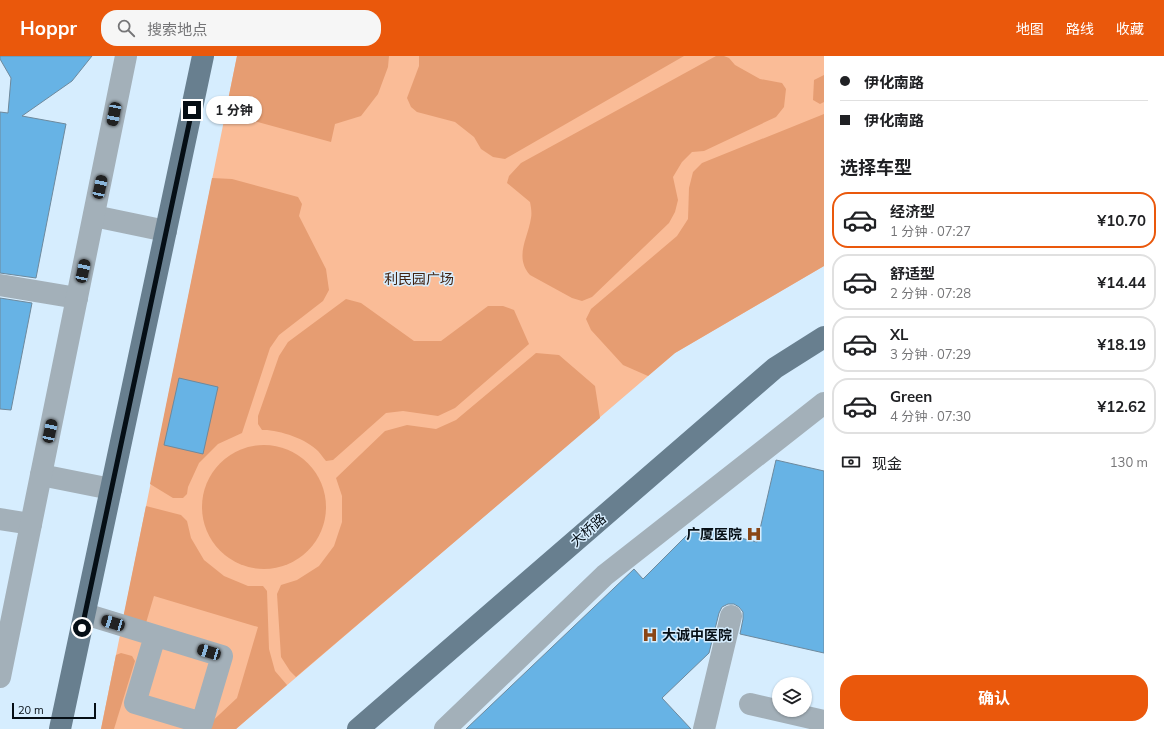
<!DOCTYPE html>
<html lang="zh">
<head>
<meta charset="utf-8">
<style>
	:root { --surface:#fff; --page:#f6f6f6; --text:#202124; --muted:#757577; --line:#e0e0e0; --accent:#ea580c }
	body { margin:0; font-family:Mulish,"Noto Sans SC",sans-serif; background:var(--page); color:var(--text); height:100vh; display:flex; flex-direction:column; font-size:15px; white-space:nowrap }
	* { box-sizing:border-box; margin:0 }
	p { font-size:13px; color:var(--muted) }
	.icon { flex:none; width:22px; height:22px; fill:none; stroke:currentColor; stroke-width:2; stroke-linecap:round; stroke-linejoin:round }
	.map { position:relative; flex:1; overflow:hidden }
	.details { display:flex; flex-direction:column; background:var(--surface); width:340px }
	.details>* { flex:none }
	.guide { display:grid; align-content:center; height:88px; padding:0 16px; background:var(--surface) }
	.controls { position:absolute; left:772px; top:621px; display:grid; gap:8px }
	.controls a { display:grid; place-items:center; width:40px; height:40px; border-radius:50%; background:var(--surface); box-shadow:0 1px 3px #0004; font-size:20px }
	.scale { position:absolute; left:12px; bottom:10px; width:84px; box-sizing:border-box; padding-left:4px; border:2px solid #050e15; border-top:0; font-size:11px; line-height:14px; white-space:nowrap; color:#050e15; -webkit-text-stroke:3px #d6edfe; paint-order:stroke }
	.end { position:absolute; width:18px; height:18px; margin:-9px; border:5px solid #050e15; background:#fff; box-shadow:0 0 0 2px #fff }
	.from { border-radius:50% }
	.bubble { position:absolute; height:28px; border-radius:14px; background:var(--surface); box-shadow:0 1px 3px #0004; font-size:13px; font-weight:700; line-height:28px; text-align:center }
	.car { position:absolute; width:12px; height:24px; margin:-12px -6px; border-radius:5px; box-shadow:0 0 3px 1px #0007; background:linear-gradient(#222 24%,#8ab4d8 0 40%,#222 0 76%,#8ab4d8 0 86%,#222 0) }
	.guide b { display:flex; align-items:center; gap:14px; height:38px; font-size:15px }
	.guide b+b { border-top:1px solid var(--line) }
	.guide i { width:10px; height:10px; background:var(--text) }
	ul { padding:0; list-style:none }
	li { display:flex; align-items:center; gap:12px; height:56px; margin:0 8px 6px; padding:0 8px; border:2px solid var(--line); border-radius:16px }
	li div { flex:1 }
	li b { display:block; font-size:15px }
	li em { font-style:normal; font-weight:700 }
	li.selected { border-color:var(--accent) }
	li>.icon { width:36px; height:36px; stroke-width:1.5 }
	h2 { padding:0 16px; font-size:18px; line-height:48px }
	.pay { display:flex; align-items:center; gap:10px; height:44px; padding:0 16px; font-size:15px }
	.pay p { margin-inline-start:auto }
	.button { display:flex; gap:8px; margin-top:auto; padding:8px 16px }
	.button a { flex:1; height:46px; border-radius:16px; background:var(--accent); color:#fff; font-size:16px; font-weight:700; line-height:46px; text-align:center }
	header { display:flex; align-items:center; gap:24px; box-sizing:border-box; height:56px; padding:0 20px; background:var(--accent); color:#fff }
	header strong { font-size:19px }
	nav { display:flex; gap:22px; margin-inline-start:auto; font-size:14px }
	.search { width:280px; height:36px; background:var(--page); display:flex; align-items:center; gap:10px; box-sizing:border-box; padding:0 14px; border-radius:16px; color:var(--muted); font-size:15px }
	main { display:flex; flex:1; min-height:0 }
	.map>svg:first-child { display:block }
</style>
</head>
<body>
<header>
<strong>Hoppr</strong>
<div class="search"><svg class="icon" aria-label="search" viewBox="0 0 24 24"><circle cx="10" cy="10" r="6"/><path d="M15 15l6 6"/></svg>搜索地点</div>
<nav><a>地图</a><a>路线</a><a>收藏</a></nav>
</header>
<main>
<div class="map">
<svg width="824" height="673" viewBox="0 0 824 673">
	<rect width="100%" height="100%" fill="#d6edfe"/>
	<path fill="#fabc97" d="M237 0H824V210L675 297 236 673H101Z"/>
	<g fill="#e69d72">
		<path d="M237 0H389L388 11 378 38 361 60 335 68 331 86 232 59 227 49Z"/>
		<path d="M419 0H684L505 103 493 101 481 93 474 81 455 66 417 56 411 51 407 42 419 10Z"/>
		<path d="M716 0H724L729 2 735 9 760 23 782 27 786 33 784 51 776 61 704 95 692 96 682 106 673 121 678 144 675 156 669 167 592 241 582 245 572 242 530 219C514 201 528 182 531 162 532 157 531 151 530 146L507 127 509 120 521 107Z"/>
		<path d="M824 19V46L820 48 813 44 814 24Z"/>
		<path d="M824 58V210L675 297 648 320 623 309 591 274 586 263 591 253 677 180 688 163 689 132 693 116 702 107Z"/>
		<path d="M212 122 232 123 298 141 302 148 299 160 326 213 329 234 323 245 279 279 270 292 242 377 218 388 199 407 188 431 187 438 183 442H173L150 428Z"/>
		<path d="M346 243 361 247 414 285H441L488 250H503L514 254 529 288 455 352 438 360 403 355 386 357 333 404 326 405C323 402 321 398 318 395 307 383 277 373 262 374L258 368V360L279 300 288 286Z"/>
		<path d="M536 297 559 299 595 330 600 362 296 621 290 615 281 601 277 538 281 529 297 524 319 510 334 490 342 466V440L336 422 385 375 407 369 436 373 456 364Z"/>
		<circle cx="264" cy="451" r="62"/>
		<path d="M146 450 181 459 187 465 191 482 204 504 224 520 248 530H263L267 535 269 593 275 615 287 629 236 673H204L237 642 258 571 154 540 146 567 123 562Z"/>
		<path d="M121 597 132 600 135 605 114 673H101L116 599Z"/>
	</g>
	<g fill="#67b3e5" stroke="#6e899c">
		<path d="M0 0H92L72 25 22 60 66 68 36 222 0 217V56L8 57 11 22 0 3Z"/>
		<path d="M0 242 32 247 11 354 0 353Z"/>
		<path d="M179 322 218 331 203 398 164 389Z"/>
		<path d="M776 404 824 415V597L740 578 743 563V556L739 551 734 548H728L722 551 719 557 709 597 662 642 691 673H466L634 513 643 523 691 475 707 479 708 474 757 486Z"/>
	</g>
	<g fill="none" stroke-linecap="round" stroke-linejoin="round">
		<g stroke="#a3b0b9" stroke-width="22">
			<path d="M94 160 166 175"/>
			<path d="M0 229 77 242"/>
			<path d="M41 419 111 433"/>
			<path d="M0 463 31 468"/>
			<path d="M85 558 222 600 202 667 135 647 155 580"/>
			<path d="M0 621 126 0"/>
			<path d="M750 648 824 665"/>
			<path d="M445 673 605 519 824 347"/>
			<path d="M704 673 731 560"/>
		</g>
		<g stroke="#687f8f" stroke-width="22">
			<path d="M60 673 203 0"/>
			<path d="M358 673 775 312 824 281"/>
		</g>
	</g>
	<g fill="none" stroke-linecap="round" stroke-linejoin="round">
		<path stroke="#050e15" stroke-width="5" d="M82 572 192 54"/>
	</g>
	<defs>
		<g id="hospital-bare" transform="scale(1.2)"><path d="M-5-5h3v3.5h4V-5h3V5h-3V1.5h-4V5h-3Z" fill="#894616" stroke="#d6edfe" stroke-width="2.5" paint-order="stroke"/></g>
	</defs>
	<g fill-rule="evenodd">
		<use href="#hospital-bare" x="754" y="478"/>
		<use href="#hospital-bare" x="650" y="579"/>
	</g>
	<g text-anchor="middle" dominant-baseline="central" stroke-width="3" stroke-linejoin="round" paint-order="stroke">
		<g font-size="14" fill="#412311" stroke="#d6edfe">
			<text x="419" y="223">利民园广场</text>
		</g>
		<g font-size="14" fill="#050e15" stroke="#d6edfe">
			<text transform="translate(588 474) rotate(-41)">大桥路</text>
		</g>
		<g font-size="14" font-weight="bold" fill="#050e15" stroke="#d6edfe" text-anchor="end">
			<text x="742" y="478">广厦医院</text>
			<text x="662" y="579" text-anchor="start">大诚中医院</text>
		</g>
	</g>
</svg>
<div class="controls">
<a><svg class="icon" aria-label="layers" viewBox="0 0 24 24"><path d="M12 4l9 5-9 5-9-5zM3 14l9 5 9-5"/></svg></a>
</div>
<div class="scale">20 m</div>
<i class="end from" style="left:82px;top:572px"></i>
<i class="end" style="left:192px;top:54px"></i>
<div class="bubble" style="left:206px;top:40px;width:56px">1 分钟</div>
<i class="car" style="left:114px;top:58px;rotate:191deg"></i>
<i class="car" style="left:100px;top:131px;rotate:12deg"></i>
<i class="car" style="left:83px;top:215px;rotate:12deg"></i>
<i class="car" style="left:50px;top:375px;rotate:12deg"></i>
<i class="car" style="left:113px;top:567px;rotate:287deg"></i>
<i class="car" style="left:209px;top:596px;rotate:287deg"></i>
</div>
<section class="details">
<div class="guide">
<b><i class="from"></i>伊化南路</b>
<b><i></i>伊化南路</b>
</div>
<h2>选择车型</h2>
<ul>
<li class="selected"><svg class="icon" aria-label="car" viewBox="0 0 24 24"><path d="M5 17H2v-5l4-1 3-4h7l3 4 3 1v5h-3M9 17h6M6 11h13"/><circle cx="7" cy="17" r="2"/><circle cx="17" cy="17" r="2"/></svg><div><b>经济型</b><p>1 分钟 · 07:27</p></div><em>¥10.70</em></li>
<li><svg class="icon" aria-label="car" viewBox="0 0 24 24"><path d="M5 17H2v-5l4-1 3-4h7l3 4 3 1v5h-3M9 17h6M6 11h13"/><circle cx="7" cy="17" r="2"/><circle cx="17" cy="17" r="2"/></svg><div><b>舒适型</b><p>2 分钟 · 07:28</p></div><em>¥14.44</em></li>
<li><svg class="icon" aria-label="car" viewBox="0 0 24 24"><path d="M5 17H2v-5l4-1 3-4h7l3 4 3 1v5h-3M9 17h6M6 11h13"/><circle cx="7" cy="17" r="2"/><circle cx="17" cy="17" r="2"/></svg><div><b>XL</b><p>3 分钟 · 07:29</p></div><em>¥18.19</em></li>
<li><svg class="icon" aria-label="car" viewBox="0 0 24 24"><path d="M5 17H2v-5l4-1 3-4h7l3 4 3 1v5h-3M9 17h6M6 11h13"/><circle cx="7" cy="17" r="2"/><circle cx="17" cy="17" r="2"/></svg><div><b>Green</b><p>4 分钟 · 07:30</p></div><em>¥12.62</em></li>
</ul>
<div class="pay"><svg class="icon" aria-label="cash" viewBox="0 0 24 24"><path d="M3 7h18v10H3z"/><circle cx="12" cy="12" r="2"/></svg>现金<p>130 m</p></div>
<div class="button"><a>确认</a></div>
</section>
</main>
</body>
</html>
